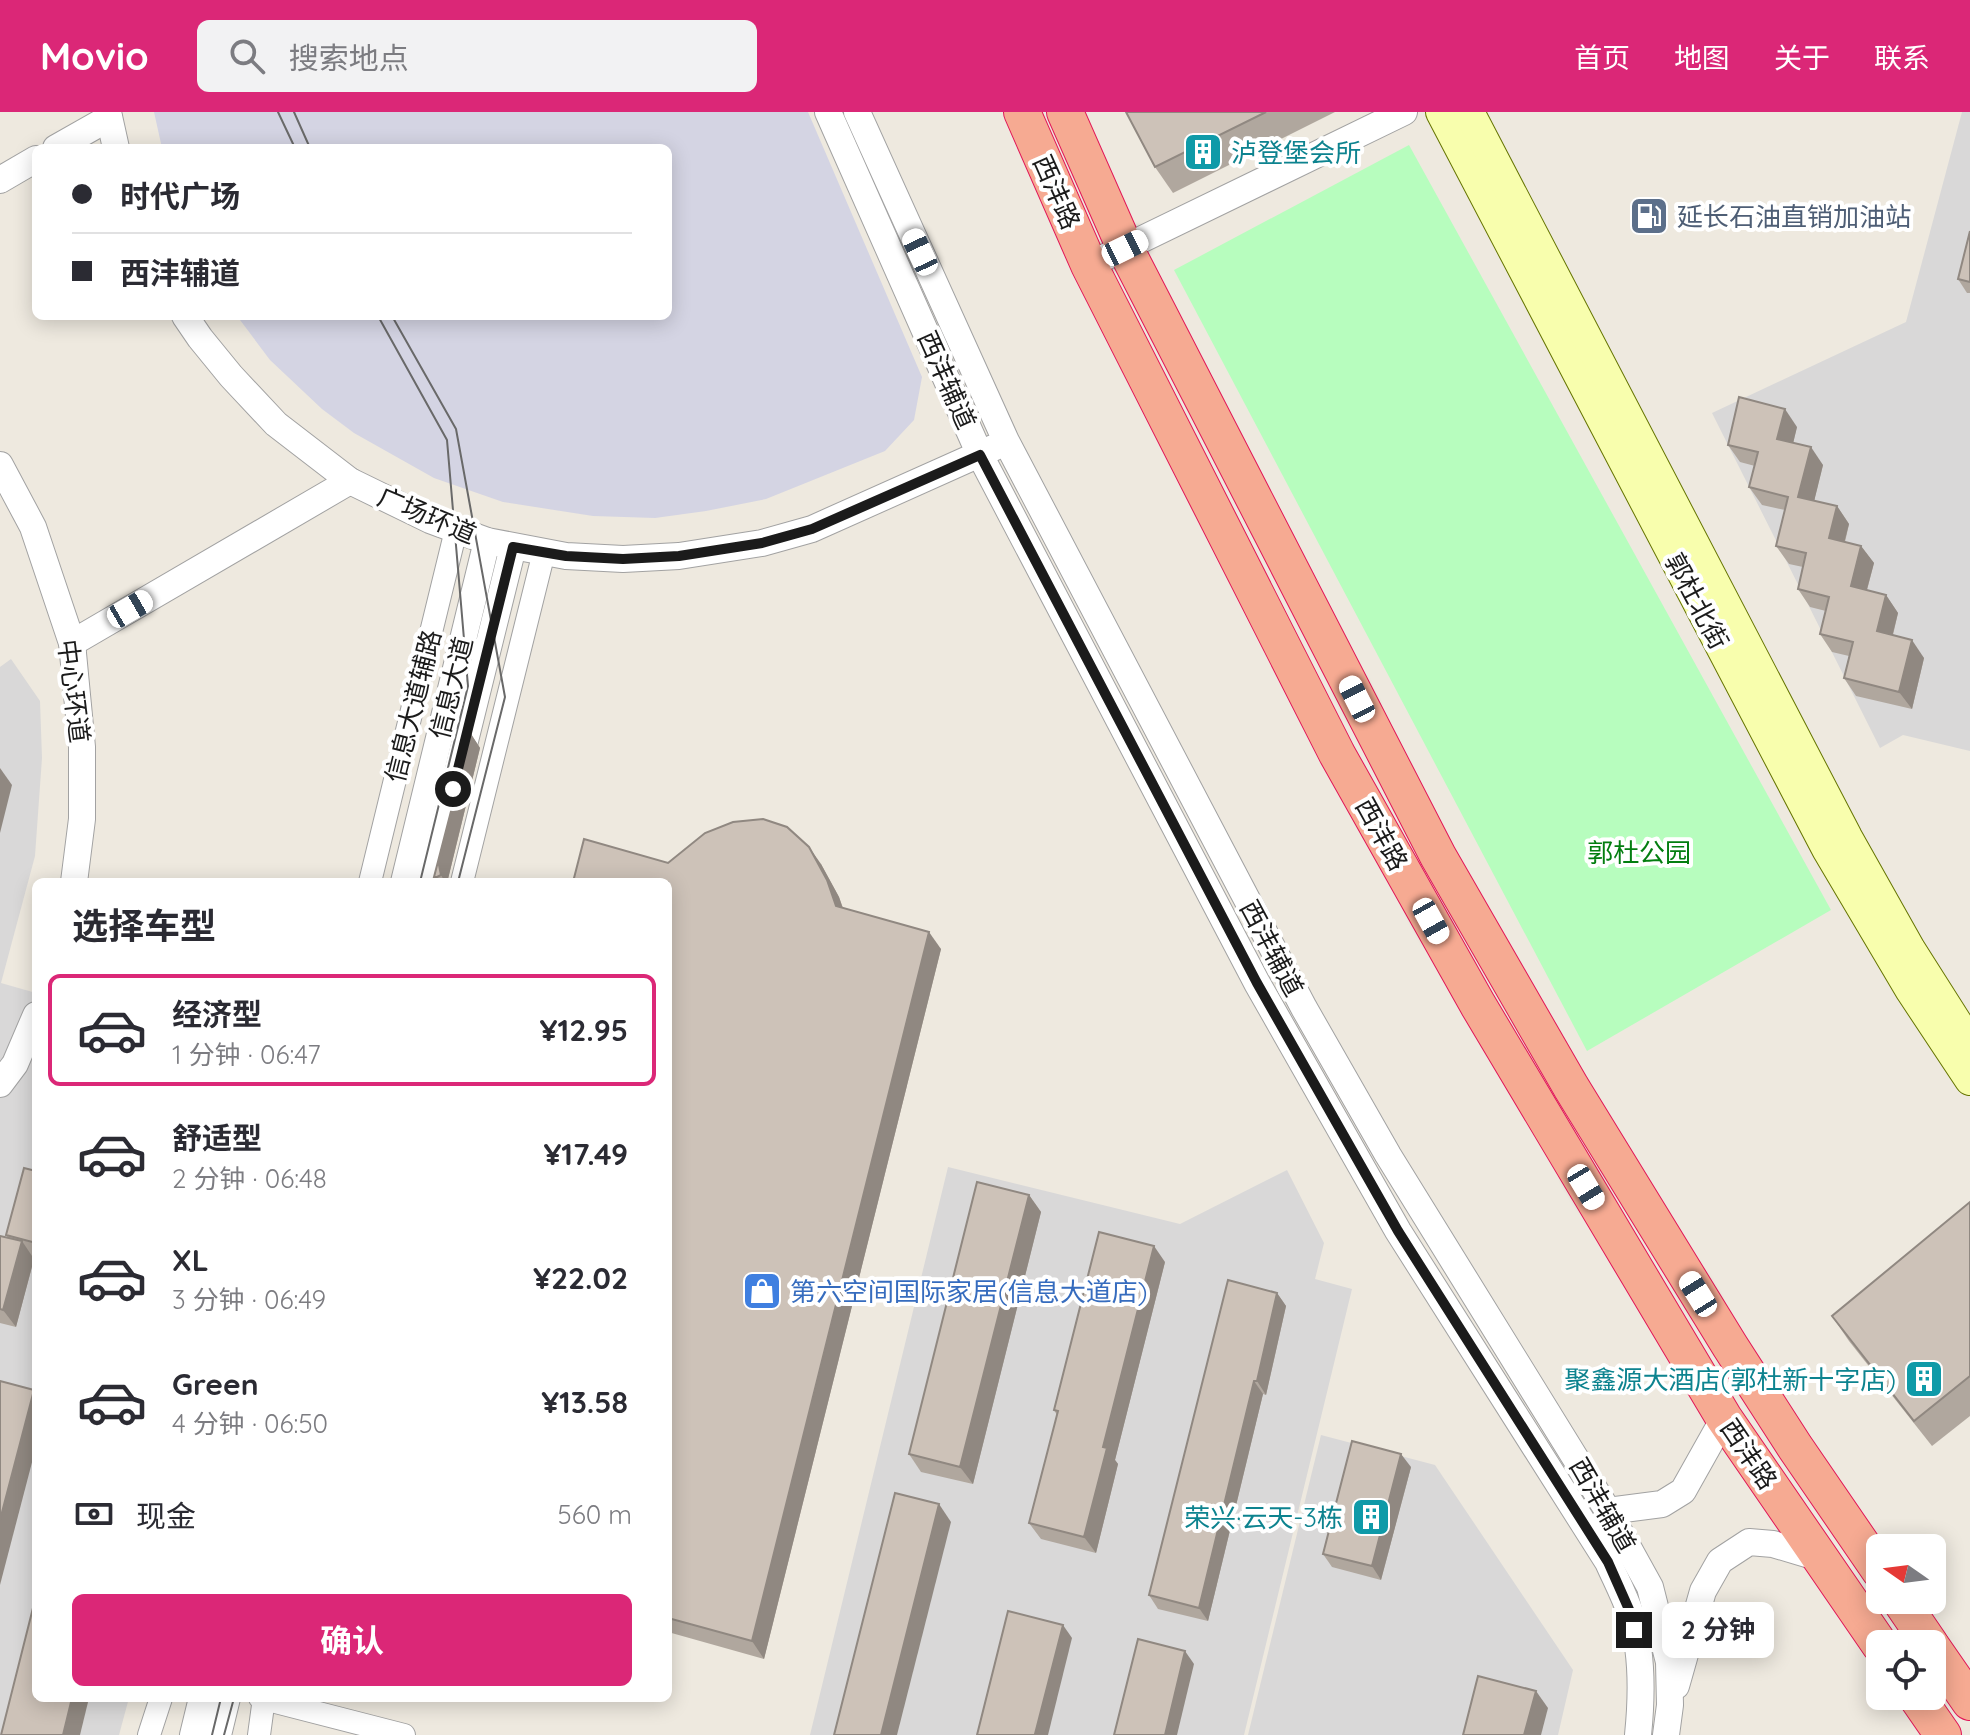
<!DOCTYPE html>
<html lang="zh">
<head>
<meta charset="utf-8">
<style>
	:root { --surface:#fff; --page:#f2f2f3; --text:#2b2b33; --muted:#7c7c81; --line:#e1e1e2; --accent:#db2777 }
	body { margin:0; font-family:Quicksand,"Noto Sans SC",sans-serif; background:var(--page); color:var(--text); height:100vh; display:flex; flex-direction:column; font-size:30px; white-space:nowrap }
	* { box-sizing:border-box; margin:0 }
	p { font-size:26px; color:var(--muted) }
	.icon { flex:none; width:44px; height:44px; fill:none; stroke:currentColor; stroke-width:2; stroke-linecap:round; stroke-linejoin:round }
	.map { position:relative; flex:1; overflow:hidden }
	.panel { position:absolute; left:32px; top:766px; width:640px; height:824px; display:flex; flex-direction:column; background:var(--surface); border-radius:12px; box-shadow:0 4px 20px #0003 }
	.panel>* { flex:none }
	.banner { position:absolute; left:32px; top:32px; width:640px; height:176px; border-radius:12px; box-shadow:0 4px 20px #0003; display:grid; align-content:center; height:176px; padding:0 40px; background:var(--surface) }
	.needle { width:52px; rotate:284deg }
	.buttons { position:absolute; left:1866px; top:1422px; display:grid; gap:16px }
	.buttons a { display:grid; place-items:center; width:80px; height:80px; border-radius:12px; background:var(--surface); box-shadow:0 4px 20px #0003; font-size:40px }
	.end { position:absolute; width:36px; height:36px; margin:-18px; border:10px solid #1b1b1b; background:#fff; box-shadow:0 0 0 4px #fff }
	.from { border-radius:50% }
	.bubble { position:absolute; height:56px; border-radius:12px; background:var(--surface); box-shadow:0 4px 20px #0003; font-size:26px; font-weight:700; line-height:56px; text-align:center }
	.car { position:absolute; width:24px; height:48px; margin:-24px -12px; border-radius:10px; box-shadow:0 0 6px 2px #0007; background:linear-gradient(#fff 24%,#345 0 40%,#fff 0 76%,#345 0 86%,#fff 0) }
	.banner b { display:flex; align-items:center; gap:28px; height:76px; font-size:30px }
	.banner b+b { border-top:2px solid var(--line) }
	.banner i { width:20px; height:20px; background:var(--text) }
	ul { padding:0; list-style:none }
	li { display:flex; align-items:center; gap:24px; height:112px; margin:0 16px 12px; padding:0 24px; border:4px solid transparent; border-radius:12px }
	li div { flex:1 }
	li b { display:block; font-size:30px }
	li em { font-style:normal; font-weight:700 }
	li.selected { border-color:var(--accent) }
	li>.icon { width:72px; height:72px; stroke-width:1.5 }
	h2 { padding:0 40px; font-size:36px; line-height:96px }
	.pay { display:flex; align-items:center; gap:20px; height:88px; padding:0 40px; font-size:30px }
	.pay p { margin-inline-start:auto }
	.action { display:flex; gap:16px; margin-top:auto; padding:16px 40px }
	.action a { flex:1; height:92px; border-radius:12px; background:var(--accent); color:#fff; font-size:32px; font-weight:700; line-height:92px; text-align:center }
	header { display:flex; align-items:center; gap:48px; box-sizing:border-box; height:112px; padding:0 40px; background:var(--accent); color:#fff }
	header strong { font-size:38px }
	nav { display:flex; gap:44px; margin-inline-start:auto; font-size:28px }
	.search { width:560px; height:72px; background:var(--page); display:flex; align-items:center; gap:20px; box-sizing:border-box; padding:0 28px; border-radius:12px; color:var(--muted); font-size:30px }
	.map>svg:first-child { display:block }
</style>
</head>
<body>
<header>
<strong>Movio</strong>
<div class="search"><svg class="icon" aria-label="search" viewBox="0 0 24 24"><circle cx="10" cy="10" r="6"/><path d="M15 15l6 6"/></svg>搜索地点</div>
<nav><a>首页</a><a>地图</a><a>关于</a><a>联系</a></nav>
</header>
<div class="map">
<svg width="1970" height="1623" viewBox="0 0 1970 1623">
	<rect width="100%" height="100%" fill="#eee9df"/>
	<g fill="#d9d8d8">
		<path d="M1962 0H1970V639L1903 623 1880 636 1712 301 1906 210Z"/>
		<path d="M11 547 40 589 42 646 35 744 1 871 36 881V1586H129L119 1623H0V555Z"/>
		<path d="M948 1055 1180 1112 1287 1058 1324 1131 1315 1167 1352 1177 1244 1623H810Z"/>
		<path d="M1321 1323 1435 1353 1573 1558 1558 1623H1248Z"/>
	</g>
	<path fill="#b7fdbe" d="M1409 33 1831 798 1587 939 1174 158Z"/>
	<path fill="#d4d4e3" d="M154 0H808L922 265 914 308 885 339 766 387 706 399 655 406 593 404 503 390 434 366 354 321 322 297 270 248 237 204H668V36H162Z"/>
	<g fill="none" stroke-linecap="round" stroke-linejoin="round">
		<g stroke="#a2a2a2" stroke-width="24">
			<g id="minor">
				<path d="M370 770 456 418"/>
				<path d="M462 770 544 440"/>
				<path d="M260 1586 404 1623"/>
				<path d="M149 1623 161 1586"/>
				<path d="M259 1623 264 1586"/>
			</g>
		</g>
		<g stroke="#a2a2a2" stroke-width="28">
			<g id="tertiary">
				<path d="M108 0 116 36"/>
				<path d="M828 0 980 343 1257 871 1398 1119 1608 1450C1616 1468 1625 1485 1631 1503 1643 1541 1642 1584 1638 1623"/>
				<path d="M857 0 1006 329 1304 896 1388 1043 1608 1399 1650 1475 1669 1550 1670 1593 1666 1623"/>
				<path d="M56 36 109 6"/>
				<path d="M0 68 36 47"/>
				<path d="M1089 153 1404 0"/>
				<path d="M185 204 200 226 231 264 276 312 350 369 430 408 487 429 566 444 623 447 679 444 762 431 812 417 993 336"/>
				<path d="M0 353 33 415 72 531 82 635V707L74 770"/>
				<path d="M72 531 350 369"/>
				<path d="M404 770 487 429"/>
				<path d="M430 770 513 435"/>
				<path d="M0 972 15 952 36 903"/>
				<path d="M1608 1399 1662 1392 1683 1379 1724 1306"/>
				<path d="M1676 1574 1703 1479 1720 1449 1749 1430 1773 1432 1820 1446"/>
				<path d="M193 1623 202 1586"/>
				<path d="M218 1623 227 1586"/>
			</g>
		</g>
		<g stroke="#657400" stroke-width="32">
			<g id="secondary">
				<path d="M1441 0 1827 737 1911 879 1970 968"/>
				<path d="M1469 0 1847 725 1910 837 1969 930"/>
			</g>
		</g>
		<g stroke="#e11758" stroke-width="38">
			<g id="trunk">
				<path d="M1022 0 1089 153 1337 642 1478 893 1724 1306 1880 1533"/>
				<path d="M1065 0 1125 136 1438 744 1571 975 1730 1234 1795 1335 1880 1459"/>
				<path d="M1900 1488 1930 1532"/>
				<path d="M1932 1535 1970 1590"/>
				<path d="M1916 1584 1943 1623"/>
			</g>
		</g>
		<use href="#minor" stroke="#fff" stroke-width="22"/>
		<use href="#tertiary" stroke="#fff" stroke-width="26"/>
		<use href="#secondary" stroke="#f8fead" stroke-width="30"/>
		<use href="#trunk" stroke="#f6aa92" stroke-width="36"/>
		<g stroke="#696969" stroke-width="2">
			<path d="M278 0 295 36"/>
			<path d="M294 0 310 36"/>
			<path d="M378 204 447 328 468 574 420 770"/>
			<path d="M392 204 456 317 505 585 458 770"/>
			<path d="M212 1623 221 1586"/>
			<path d="M224 1623 234 1586"/>
		</g>
	</g>
	<g fill="#b0a79e">
		<path d="M1126 0H1335L1173 81 1155 55Z"/>
		<path d="M1970 119V181H1967L1958 167Z"/>
		<path d="M1797 315 1793 331 1823 353 1814 389 1837 394 1849 412 1845 430 1861 434 1874 451 1867 478 1886 483 1898 501 1893 523 1924 546 1912 597 1856 584 1844 566 1849 544 1832 540 1820 522 1826 499 1810 495 1798 477 1803 455 1789 452 1776 434 1785 398 1762 393 1749 375 1755 354 1740 350 1728 333Z"/>
		<path d="M471 622 480 636 448 767 449 770H438L434 765Z"/>
		<path d="M668 751 821 752 839 785 843 796 941 837 764 1547 668 1520Z"/>
		<path d="M36 1059V1145L32 1144 34 1147 16 1215 0 1211V1124L8 1126 6 1123Z"/>
		<path d="M1029 1083 1041 1100 973 1372 921 1360 909 1342Z"/>
		<path d="M1970 1090V1304L1932 1334 1849 1229 1832 1204Z"/>
		<path d="M1165 1150 1115 1348 1118 1352 1096 1441 1041 1427 1029 1411 1057 1303 1054 1298Z"/>
		<path d="M1277 1181 1286 1194 1266 1283 1263 1282 1208 1509 1158 1497 1149 1483Z"/>
		<path d="M1411 1355 1381 1468 1332 1455 1323 1442Z"/>
	</g>
	<g fill="#908881">
		<path d="M1785 297 1797 315 1790 344 1777 327Z"/>
		<path d="M1811 335 1823 353 1811 402 1798 385Z"/>
		<path d="M1837 394 1849 412 1841 443 1829 426Z"/>
		<path d="M1861 434 1874 451 1863 492 1851 474Z"/>
		<path d="M1886 483 1898 501 1889 537 1877 519Z"/>
		<path d="M1912 528 1924 546 1912 597 1899 580Z"/>
		<path d="M471 622 480 636 448 767 449 770H445L441 763 439 753Z"/>
		<path d="M0 656 12 673 0 721Z"/>
		<path d="M809 735 821 752 839 785 848 812 836 794Z"/>
		<path d="M929 820 941 837 764 1547 752 1529Z"/>
		<path d="M1029 1083 1041 1100 973 1372 960 1355Z"/>
		<path d="M22 1129 34 1147 16 1215 3 1198Z"/>
		<path d="M1154 1134 1165 1150 1115 1348 1118 1352 1096 1441 1084 1425 1103 1335Z"/>
		<path d="M1277 1181 1286 1194 1266 1283 1257 1269Z"/>
		<path d="M1254 1269 1263 1282 1208 1509 1199 1496Z"/>
		<path d="M34 1278 36 1281V1335L0 1473V1408Z"/>
		<path d="M1401 1342 1411 1355 1381 1468 1372 1454Z"/>
		<path d="M939 1392 951 1410 897 1623H881Z"/>
		<path d="M1063 1513 1072 1526 1048 1623H1035Z"/>
		<path d="M1185 1539 1194 1552 1177 1623H1165Z"/>
		<path d="M1536 1579 1548 1596 1541 1623H1524Z"/>
		<path d="M72 1586H89L80 1623H63Z"/>
	</g>
	<g fill="#cdc2b8" stroke="#908881" stroke-width="2">
		<path d="M1126 0H1266L1155 55Z"/>
		<path d="M1970 119V170L1958 167Z"/>
		<path d="M1739 285 1785 297 1777 327 1811 335 1798 385 1837 394 1829 426 1861 434 1851 474 1886 483 1877 519 1912 528 1899 580 1844 566 1853 530 1820 522 1829 485 1798 477 1806 441 1776 434 1788 385 1749 375 1758 340 1728 333Z"/>
		<path d="M471 622 439 753 441 763 437 765H434Z"/>
		<path d="M763 707 787 715 809 735 827 768 836 794 929 820 752 1529 668 1506V770H573L584 727 668 751 705 721 733 710Z"/>
		<path d="M24 1056 36 1059V1131L6 1123Z"/>
		<path d="M977 1070 1029 1083 960 1355 909 1342Z"/>
		<path d="M1970 1090V1264L1914 1309 1832 1204Z"/>
		<path d="M1099 1120 1154 1134 1103 1335 1107 1336 1084 1425 1029 1411 1058 1299 1054 1298Z"/>
		<path d="M0 1124 22 1129 3 1198 0 1197Z"/>
		<path d="M1228 1168 1277 1181 1257 1269H1254L1199 1496 1149 1483Z"/>
		<path d="M0 1269 34 1278 0 1408Z"/>
		<path d="M1352 1329 1401 1342 1372 1454 1323 1442Z"/>
		<path d="M895 1381 939 1392 881 1623H834Z"/>
		<path d="M36 1484V1586H72L63 1623H1Z"/>
		<path d="M1008 1499 1063 1513 1035 1622 1037 1623H977Z"/>
		<path d="M1138 1527 1185 1539 1165 1623H1114Z"/>
		<path d="M1478 1564 1536 1579 1524 1623H1463Z"/>
	</g>
	<g fill="none" stroke-linecap="round" stroke-linejoin="round">
		<path stroke="#1b1b1b" stroke-width="10" d="M453 677 513 435 566 444 623 447 679 444 762 431 812 417 980 343 1257 871 1398 1119 1608 1450 1631 1502 1634 1518"/>
	</g>
	<defs>
		<g id="building-square" transform="scale(2)"><rect x="-9" y="-9" width="18" height="18" rx="4" fill="#0f9aa8" stroke="#fff"/><path d="M-4-6H4V6H1V3H-1V6H-4ZM-2.5-4.3h1.7v1.8h-1.7ZM.8-4.3h1.7v1.8H.8ZM-2.5-1h1.7V.8h-1.7ZM.8-1h1.7V.8H.8Z" fill="#fff"/></g>
		<g id="fuel-square" transform="scale(2)"><rect x="-9" y="-9" width="18" height="18" rx="4" fill="#5c6f8a" stroke="#fff"/><path d="M-5.5-6h7V0h2V4h1.3V-2.5L3-4.5l.8-.8L6-3V5H2.5V1h-1V6h-7ZM-4.2-4.7v3.2H.2V-4.7Z" fill="#fff"/></g>
		<g id="shop-square" transform="scale(2)"><rect x="-9" y="-9" width="18" height="18" rx="4" fill="#3f7fe0" stroke="#fff"/><path d="M-5-2.5h2.3a2.7 3.5 0 0 1 5.4 0H5L5.5 6h-11ZM-1.5-2.5h3a1.5 2.3 0 0 0-3 0Z" fill="#fff"/></g>
	</defs>
	<g fill-rule="evenodd">
		<use href="#building-square" x="1203" y="40"/>
		<use href="#fuel-square" x="1649" y="104"/>
		<use href="#shop-square" x="762" y="1179"/>
		<use href="#building-square" x="1924" y="1267"/>
		<use href="#building-square" x="1371" y="1405"/>
	</g>
	<g text-anchor="middle" dominant-baseline="central" stroke-width="8" stroke-linejoin="round" paint-order="stroke">
		<g font-size="26" fill="#0d838f" stroke="#fff" text-anchor="end">
			<text x="1231" y="40" text-anchor="start">泸登堡会所</text>
			<text x="1896" y="1267">聚鑫源大酒店(郭杜新十字店)</text>
			<text x="1343" y="1405">荣兴·云天-3栋</text>
		</g>
		<g font-size="26" fill="#1b1b1b" stroke="#fff">
			<text transform="translate(1057 80) rotate(66)">西沣路</text>
			<text transform="translate(947 268) rotate(66)">西沣辅道</text>
			<text transform="translate(427 403) rotate(23)">广场环道</text>
			<text transform="translate(1697 489) rotate(62)">郭杜北街</text>
			<text transform="translate(451 576) rotate(-76)">信息大道</text>
			<text transform="translate(74 579) rotate(83)">中心环道</text>
			<text transform="translate(413 594) rotate(-76)">信息大道辅路</text>
			<text transform="translate(1382 722) rotate(61)">西沣路</text>
			<text transform="translate(1272 836) rotate(62)">西沣辅道</text>
			<text transform="translate(1749 1342) rotate(56)">西沣路</text>
			<text transform="translate(1603 1393) rotate(60)">西沣辅道</text>
		</g>
		<g font-size="26" fill="#4e5e75" stroke="#fff" text-anchor="start">
			<text x="1677" y="104">延长石油直销加油站</text>
		</g>
		<g font-size="26" fill="#037e10" stroke="#fff">
			<text x="1639" y="740">郭杜公园</text>
		</g>
		<g font-size="26" fill="#366cbe" stroke="#fff" text-anchor="start">
			<text x="790" y="1179">第六空间国际家居(信息大道店)</text>
		</g>
	</g>
</svg>
<div class="buttons">
<a><svg class="needle" viewBox="-14 -14 28 28"><path d="M0-13l5 13h-10z" fill="#e53935"/><path d="M0 13l5-13h-10z" fill="#7c7c81"/></svg></a>
<a><svg class="icon" aria-label="locate" viewBox="0 0 24 24"><circle cx="12" cy="12" r="6"/><path d="M12 2v4M12 18v4M2 12h4M18 12h4"/></svg></a>
</div>
<i class="end from" style="left:453px;top:677px"></i>
<i class="end" style="left:1634px;top:1518px"></i>
<div class="bubble" style="left:1662px;top:1490px;width:112px">2 分钟</div>
<i class="car" style="left:1125px;top:136px;rotate:64deg"></i>
<i class="car" style="left:920px;top:140px;rotate:335deg"></i>
<i class="car" style="left:130px;top:497px;rotate:60deg"></i>
<i class="car" style="left:1357px;top:587px;rotate:333deg"></i>
<i class="car" style="left:1431px;top:809px;rotate:151deg"></i>
<i class="car" style="left:1586px;top:1075px;rotate:149deg"></i>
<i class="car" style="left:1698px;top:1182px;rotate:328deg"></i>
<div class="banner">
<b><i class="from"></i>时代广场</b>
<b><i></i>西沣辅道</b>
</div>
<section class="panel">
<h2>选择车型</h2>
<ul>
<li class="selected"><svg class="icon" aria-label="car" viewBox="0 0 24 24"><path d="M5 17H2v-5l4-1 3-4h7l3 4 3 1v5h-3M9 17h6M6 11h13"/><circle cx="7" cy="17" r="2"/><circle cx="17" cy="17" r="2"/></svg><div><b>经济型</b><p>1 分钟 · 06:47</p></div><em>¥12.95</em></li>
<li><svg class="icon" aria-label="car" viewBox="0 0 24 24"><path d="M5 17H2v-5l4-1 3-4h7l3 4 3 1v5h-3M9 17h6M6 11h13"/><circle cx="7" cy="17" r="2"/><circle cx="17" cy="17" r="2"/></svg><div><b>舒适型</b><p>2 分钟 · 06:48</p></div><em>¥17.49</em></li>
<li><svg class="icon" aria-label="car" viewBox="0 0 24 24"><path d="M5 17H2v-5l4-1 3-4h7l3 4 3 1v5h-3M9 17h6M6 11h13"/><circle cx="7" cy="17" r="2"/><circle cx="17" cy="17" r="2"/></svg><div><b>XL</b><p>3 分钟 · 06:49</p></div><em>¥22.02</em></li>
<li><svg class="icon" aria-label="car" viewBox="0 0 24 24"><path d="M5 17H2v-5l4-1 3-4h7l3 4 3 1v5h-3M9 17h6M6 11h13"/><circle cx="7" cy="17" r="2"/><circle cx="17" cy="17" r="2"/></svg><div><b>Green</b><p>4 分钟 · 06:50</p></div><em>¥13.58</em></li>
</ul>
<div class="pay"><svg class="icon" aria-label="cash" viewBox="0 0 24 24"><path d="M3 7h18v10H3z"/><circle cx="12" cy="12" r="2"/></svg>现金<p>560 m</p></div>
<div class="action"><a>确认</a></div>
</section>
</div>
</body>
</html>
